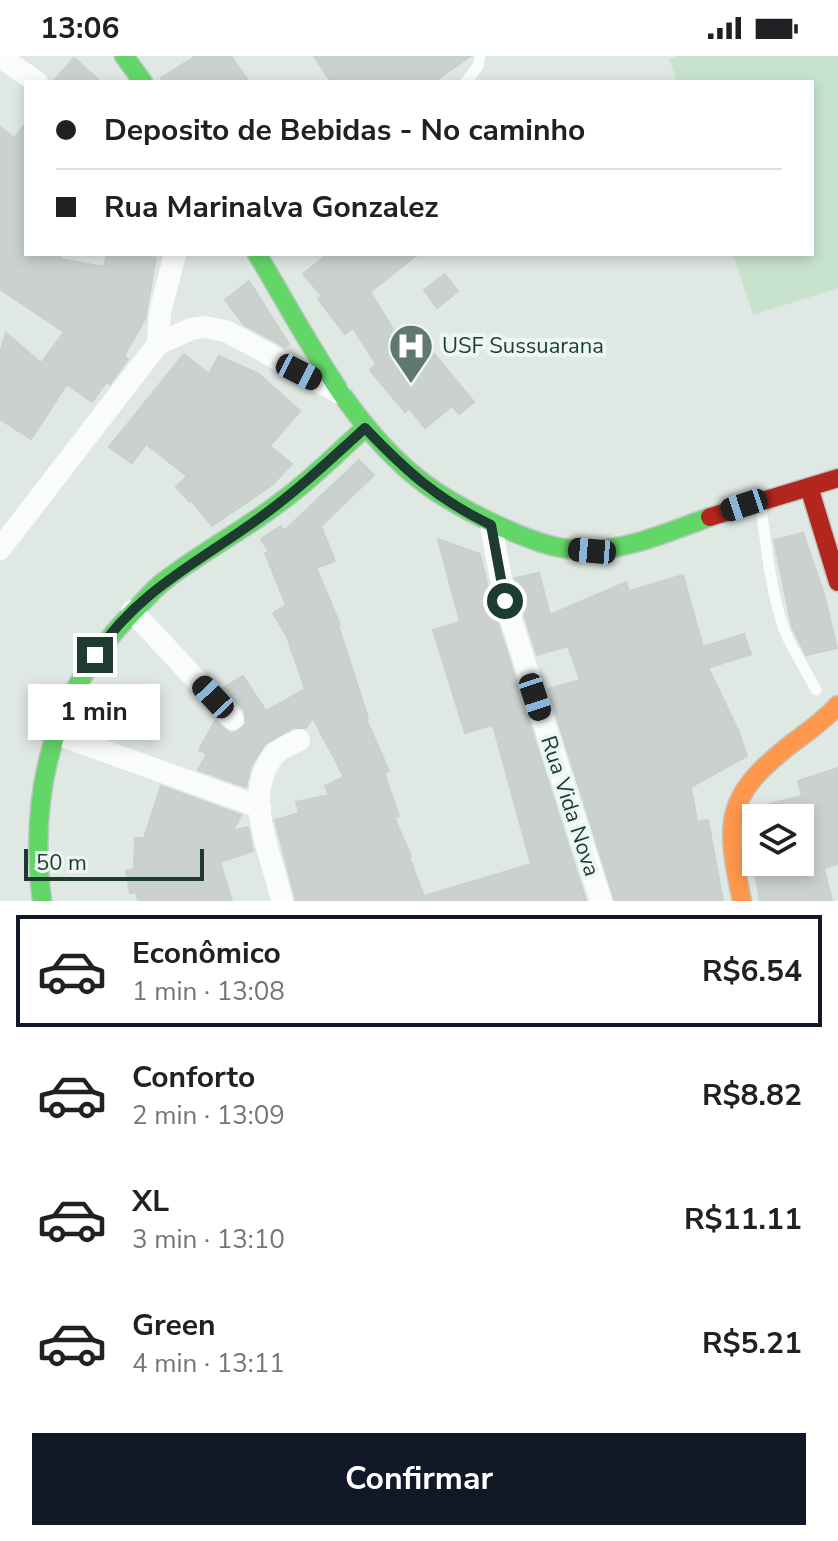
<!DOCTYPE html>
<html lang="pt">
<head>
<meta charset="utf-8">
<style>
	:root { --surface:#fff; --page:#f2f2f2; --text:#202124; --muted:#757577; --line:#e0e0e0; --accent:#111827 }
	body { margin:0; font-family:"Nunito Sans",sans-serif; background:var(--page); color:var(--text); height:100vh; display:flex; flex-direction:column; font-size:30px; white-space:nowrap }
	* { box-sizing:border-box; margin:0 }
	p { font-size:26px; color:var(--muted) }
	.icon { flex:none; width:44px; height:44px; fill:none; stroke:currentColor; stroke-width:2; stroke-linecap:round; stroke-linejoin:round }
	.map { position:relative; height:845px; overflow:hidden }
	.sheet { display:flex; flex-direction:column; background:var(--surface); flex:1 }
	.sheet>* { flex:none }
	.guide { position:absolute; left:24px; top:24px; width:790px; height:176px; border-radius:0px; box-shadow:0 4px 12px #0003; display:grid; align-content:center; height:176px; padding:0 32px; background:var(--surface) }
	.buttons { position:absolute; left:742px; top:748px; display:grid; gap:16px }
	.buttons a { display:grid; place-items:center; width:72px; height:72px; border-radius:0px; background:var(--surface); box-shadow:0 4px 12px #0003; font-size:40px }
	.scale { position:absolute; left:24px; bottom:20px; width:180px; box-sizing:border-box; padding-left:8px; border:4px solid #1d3b31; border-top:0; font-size:22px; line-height:28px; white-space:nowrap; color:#1d3b31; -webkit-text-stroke:6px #edf7f1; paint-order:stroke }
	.end { position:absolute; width:36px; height:36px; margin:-18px; border:10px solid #1d3b31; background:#fff; box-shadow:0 0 0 4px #fff }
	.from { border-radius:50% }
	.bubble { position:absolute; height:56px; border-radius:0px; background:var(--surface); box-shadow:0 4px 12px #0003; font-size:26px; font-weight:700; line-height:56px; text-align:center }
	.car { position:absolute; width:24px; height:48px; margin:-24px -12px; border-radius:10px; box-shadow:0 0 6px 2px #0007; background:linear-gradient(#222 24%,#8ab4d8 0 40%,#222 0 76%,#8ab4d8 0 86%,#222 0) }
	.guide b { display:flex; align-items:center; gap:28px; height:76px; font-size:30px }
	.guide b+b { border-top:2px solid var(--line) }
	.guide i { width:20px; height:20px; background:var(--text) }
	ul { padding:14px 0 0; list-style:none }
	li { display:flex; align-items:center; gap:24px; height:112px; margin:0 16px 12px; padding:0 16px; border:4px solid transparent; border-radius:0px }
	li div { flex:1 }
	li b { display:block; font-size:30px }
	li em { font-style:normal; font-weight:700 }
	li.selected { border-color:var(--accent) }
	li>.icon { width:72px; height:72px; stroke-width:1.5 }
	.cta { display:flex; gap:16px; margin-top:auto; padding:16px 32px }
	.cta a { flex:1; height:92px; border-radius:0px; background:var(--accent); color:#fff; font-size:32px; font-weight:700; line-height:92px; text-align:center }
	.status { display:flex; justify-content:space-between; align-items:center; height:56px; padding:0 40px; background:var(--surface); direction:ltr }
	.status svg { height:22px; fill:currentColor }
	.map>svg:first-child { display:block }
</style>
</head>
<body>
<div class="status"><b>13:06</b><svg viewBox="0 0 49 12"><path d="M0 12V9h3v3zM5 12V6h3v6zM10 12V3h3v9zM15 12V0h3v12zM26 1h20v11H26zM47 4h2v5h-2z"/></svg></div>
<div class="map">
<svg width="838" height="845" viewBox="0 0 838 845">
	<rect width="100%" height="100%" fill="#e0e8e3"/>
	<path fill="#c7e3cd" d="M678 0H838V232L753 259 733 198H812V26H677L669 3Z"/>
	<g fill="#cad1ce" stroke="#c8d1cc" stroke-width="2">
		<path d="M196 0H231L249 26H162L161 22Z"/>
		<path d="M314 0H471L433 26H331Z"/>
		<path d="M74 2 101 26H53Z"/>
		<path d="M26 67V198H60L62 203 104 211 107 198H133L156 202 145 263 124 300 128 303 110 328 107 325 92 346 67 328 31 383 0 363V296L6 277 41 307 64 276 0 233V71L14 82Z"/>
		<path d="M328 198H418L370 236 402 287 416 276 474 346 459 358 452 350 425 372 409 352 405 356 370 314 376 308 353 272 345 278 318 243 322 240 303 218Z"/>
		<path d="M445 218 458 235 437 252 424 234Z"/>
		<path d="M249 225 289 288 285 291 244 269 225 244Z"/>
		<path d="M184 298 209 318 219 300 259 318 300 355 270 390 292 408 272 429 212 470 192 445 190 446 176 431 187 420 146 388 132 407 109 391Z"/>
		<path d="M359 404 374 419 321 470 335 505 316 512 340 568 338 569 368 662 366 663 389 715 384 717 399 760 394 761 411 800 409 801 424 840 531 808 493 669 465 677 433 574 460 566 438 483 480 498 492 549 586 845H296L275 764 299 757 296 746 329 739 325 730 344 721 313 662 306 672H293L265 688 251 710 246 731 198 714 207 698 199 694 215 665 230 677 237 676 246 668 244 654 223 632 243 620 266 655 305 633 287 581 273 557 286 549 265 497 269 496 261 483 281 470 284 475Z"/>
		<path d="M803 477 824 538 837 592 806 599 792 571 774 484Z"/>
		<path d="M539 517 550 559 626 526 629 535 683 519 703 591 744 578 751 598 708 612 738 674 747 700 691 731 697 766 708 764 723 845H615L548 633 580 624 568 590 537 599 519 542 515 522Z"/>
		<path d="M838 712V808L824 812 832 845H760L751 792 756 791V806H800V762H752L756 751 802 740 798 725Z"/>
		<path d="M161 730 241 759 233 775 248 771 253 795 220 806 232 845H138L136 836 130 837 126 815 134 813 135 782H144Z"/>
	</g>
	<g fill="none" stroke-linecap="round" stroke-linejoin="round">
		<g stroke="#bcc7c2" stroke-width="21">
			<g id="fast">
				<path d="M124 0 143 26"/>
				<path d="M257 198C305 277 349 371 425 428 448 445 473 458 499 470 526 482 556 495 587 494 629 494 671 475 710 461"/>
				<path d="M42 845C28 734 53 636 133 556 143 546 152 535 163 526 201 496 245 474 283 444 312 423 338 396 365 372"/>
			</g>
		</g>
		<g stroke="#bcc7c2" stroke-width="21">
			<path id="slow" d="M742 845C725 765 724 741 790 689 807 676 824 665 838 649"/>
		</g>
		<g stroke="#bcc7c2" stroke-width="21">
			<g id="jam">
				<path d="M809 431 838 526"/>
				<path d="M710 461 838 422"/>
			</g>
		</g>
		<g stroke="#fafcfb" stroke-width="11">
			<path d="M466 26 478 10 480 0"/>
			<path d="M760 445C766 487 770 533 784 573 792 595 806 613 816 634"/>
		</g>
		<g stroke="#fafcfb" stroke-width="22">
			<path d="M0 1 37 26"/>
			<path d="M158 288 160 257 175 198"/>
			<path d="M491 469 505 545 601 845"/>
			<path d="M0 493 158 288 191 273 204 271 226 275 340 337"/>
			<path d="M132 555 233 663"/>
			<path d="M54 677 260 751"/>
			<path d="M282 845C273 801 241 742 273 700 279 692 291 689 299 684"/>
		</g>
		<use href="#fast" stroke="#63d668" stroke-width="18"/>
		<use href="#slow" stroke="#ff974d" stroke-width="18"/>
		<use href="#jam" stroke="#b3261e" stroke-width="18"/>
	</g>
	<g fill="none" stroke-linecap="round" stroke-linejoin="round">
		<path stroke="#1d3b31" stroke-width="10" d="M95 599C139 534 197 507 258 463 297 435 331 403 365 372 406 415 437 443 491 469L505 545"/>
	</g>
	<defs>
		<g id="hospital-pin" transform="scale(2.3)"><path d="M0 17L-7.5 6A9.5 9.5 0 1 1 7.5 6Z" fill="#61786f" stroke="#edf7f1"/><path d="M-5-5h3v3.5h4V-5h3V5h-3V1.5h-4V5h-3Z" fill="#fff"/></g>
	</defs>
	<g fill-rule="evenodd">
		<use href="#hospital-pin" x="411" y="290"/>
	</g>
	<g text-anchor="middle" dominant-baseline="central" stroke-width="8" stroke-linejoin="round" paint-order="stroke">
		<g font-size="22" fill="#1d3b31" stroke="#edf7f1" text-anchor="start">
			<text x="442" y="290">USF Sussuarana</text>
		</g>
		<g font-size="22" fill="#1d3b31" stroke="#edf7f1">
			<text transform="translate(570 750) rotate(72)">Rua Vida Nova</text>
		</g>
	</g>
</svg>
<div class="buttons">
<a><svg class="icon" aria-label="layers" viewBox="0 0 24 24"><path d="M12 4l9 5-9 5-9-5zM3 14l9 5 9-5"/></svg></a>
</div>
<div class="scale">50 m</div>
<i class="end from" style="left:505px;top:545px"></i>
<i class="end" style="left:95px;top:599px"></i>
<div class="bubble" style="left:28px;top:628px;width:132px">1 min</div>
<i class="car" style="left:299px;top:316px;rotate:117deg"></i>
<i class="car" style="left:744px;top:449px;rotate:252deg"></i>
<i class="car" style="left:592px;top:495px;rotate:275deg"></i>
<i class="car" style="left:213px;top:641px;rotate:317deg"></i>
<i class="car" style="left:535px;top:641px;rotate:162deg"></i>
<div class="guide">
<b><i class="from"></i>Deposito de Bebidas - No caminho</b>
<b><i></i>Rua Marinalva Gonzalez</b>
</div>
</div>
<section class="sheet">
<ul>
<li class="selected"><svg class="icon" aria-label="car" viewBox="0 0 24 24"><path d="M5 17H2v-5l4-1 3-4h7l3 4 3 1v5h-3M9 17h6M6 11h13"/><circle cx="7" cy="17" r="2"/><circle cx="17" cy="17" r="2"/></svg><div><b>Econômico</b><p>1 min · 13:08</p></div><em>R$6.54</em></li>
<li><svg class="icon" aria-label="car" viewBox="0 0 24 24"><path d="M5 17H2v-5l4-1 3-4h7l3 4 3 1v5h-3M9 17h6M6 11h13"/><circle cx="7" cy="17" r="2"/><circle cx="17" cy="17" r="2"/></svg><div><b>Conforto</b><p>2 min · 13:09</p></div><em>R$8.82</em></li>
<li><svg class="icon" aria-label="car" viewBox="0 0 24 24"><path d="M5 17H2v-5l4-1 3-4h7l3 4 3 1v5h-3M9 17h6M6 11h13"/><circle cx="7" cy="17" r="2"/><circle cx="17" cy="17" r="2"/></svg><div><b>XL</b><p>3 min · 13:10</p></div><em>R$11.11</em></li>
<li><svg class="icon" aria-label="car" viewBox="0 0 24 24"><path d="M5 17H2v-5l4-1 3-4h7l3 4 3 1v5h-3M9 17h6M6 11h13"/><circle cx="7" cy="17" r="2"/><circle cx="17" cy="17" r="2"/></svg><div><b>Green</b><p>4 min · 13:11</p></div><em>R$5.21</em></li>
</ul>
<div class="cta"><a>Confirmar</a></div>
</section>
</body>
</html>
